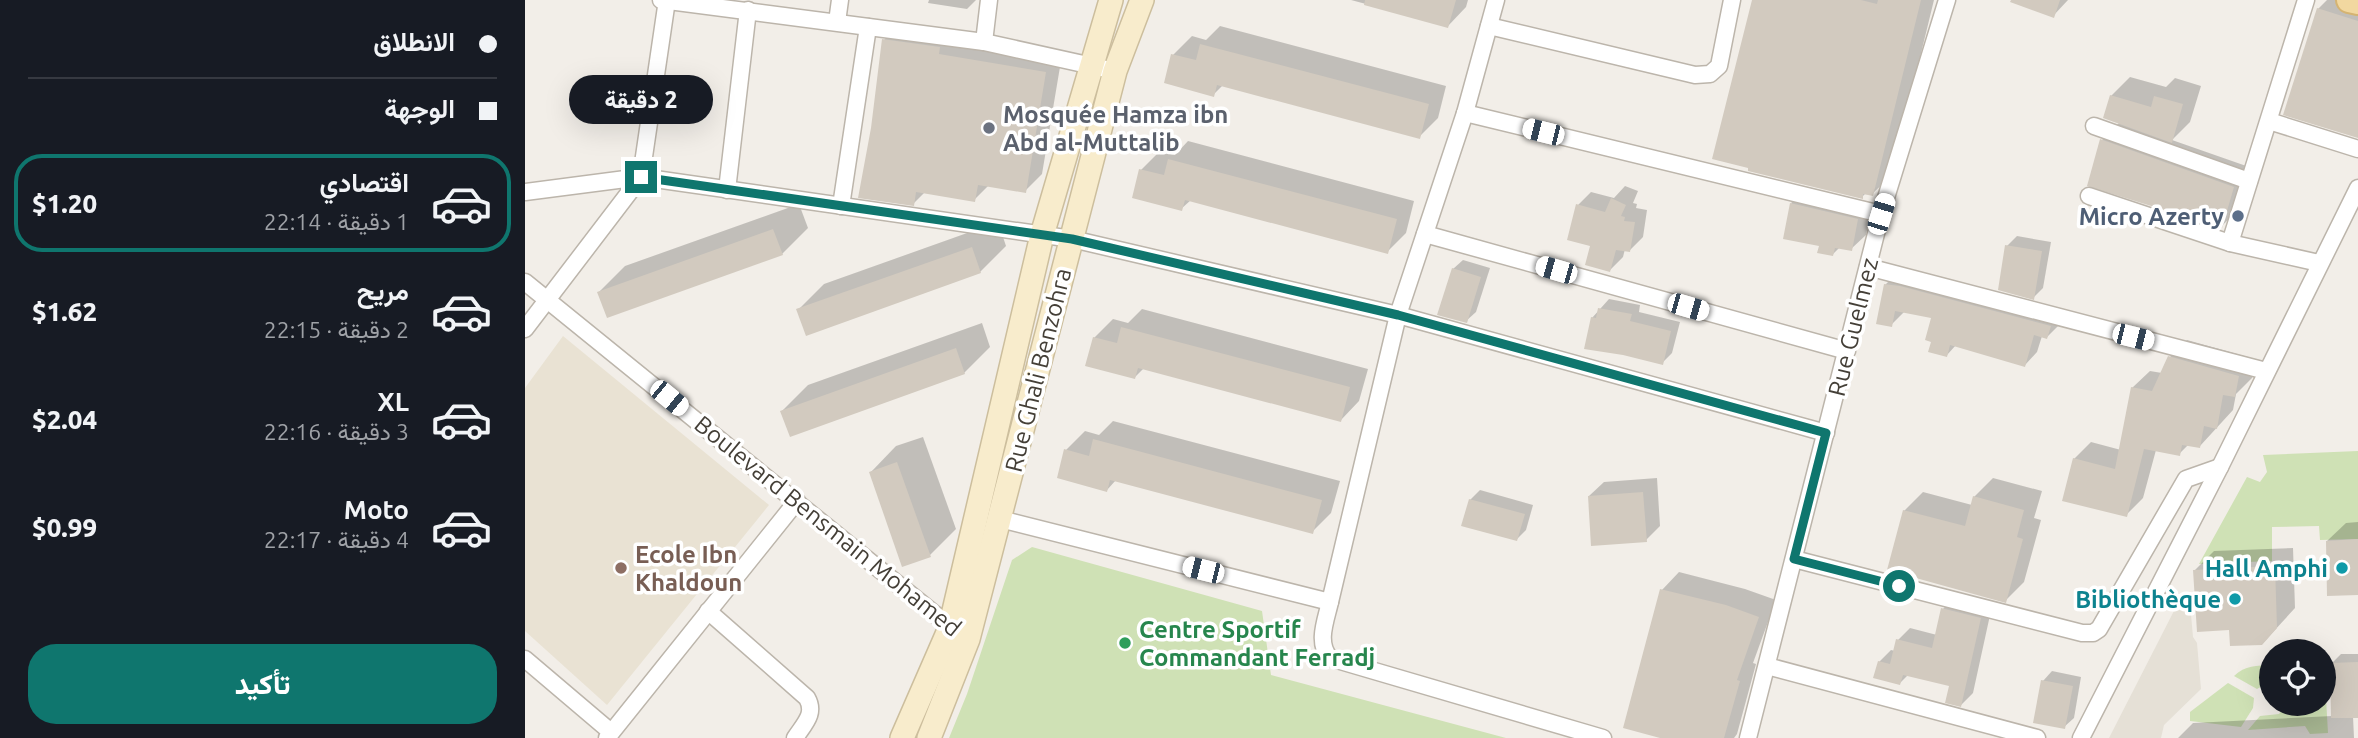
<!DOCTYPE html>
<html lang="ar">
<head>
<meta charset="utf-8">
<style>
	:root { --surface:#171b24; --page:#20242c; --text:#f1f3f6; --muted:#9ea1a6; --line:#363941; --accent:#0f766e }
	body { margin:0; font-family:Ubuntu,Vazirmatn,sans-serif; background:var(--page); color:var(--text); direction:rtl; height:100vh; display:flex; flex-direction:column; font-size:26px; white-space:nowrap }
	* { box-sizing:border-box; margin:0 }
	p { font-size:23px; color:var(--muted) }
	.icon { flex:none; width:38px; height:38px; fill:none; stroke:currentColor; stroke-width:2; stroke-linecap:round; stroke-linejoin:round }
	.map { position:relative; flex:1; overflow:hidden; direction:ltr }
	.side { display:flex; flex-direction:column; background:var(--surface); width:525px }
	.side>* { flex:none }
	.top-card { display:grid; align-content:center; height:154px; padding:0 28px; background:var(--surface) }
	.tools { position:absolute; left:1734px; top:639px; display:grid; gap:14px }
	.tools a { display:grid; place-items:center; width:77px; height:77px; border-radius:50%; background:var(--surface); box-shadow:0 7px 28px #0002; font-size:35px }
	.end { position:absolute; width:32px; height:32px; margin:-16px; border:9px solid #0f766e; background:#fff; box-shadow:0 0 0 4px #fff }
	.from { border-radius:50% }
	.bubble { position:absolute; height:49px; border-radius:24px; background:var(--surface); box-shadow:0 7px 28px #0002; font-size:23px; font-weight:800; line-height:49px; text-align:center; direction:rtl }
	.car { position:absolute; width:21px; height:42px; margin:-21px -10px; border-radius:9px; box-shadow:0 0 5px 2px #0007; background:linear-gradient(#fff 24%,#345 0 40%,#fff 0 76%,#345 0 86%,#fff 0) }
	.top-card b { display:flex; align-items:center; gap:24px; height:66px; font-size:26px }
	.top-card b+b { border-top:2px solid var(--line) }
	.top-card i { width:18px; height:18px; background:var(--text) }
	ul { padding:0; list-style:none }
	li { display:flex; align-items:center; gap:21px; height:98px; margin:0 14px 10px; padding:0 14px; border:4px solid transparent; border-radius:28px }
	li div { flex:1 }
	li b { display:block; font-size:26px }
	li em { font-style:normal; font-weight:800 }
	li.selected { border-color:var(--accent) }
	li>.icon { width:63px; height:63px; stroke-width:1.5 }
	.primary-button { display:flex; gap:14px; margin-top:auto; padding:14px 28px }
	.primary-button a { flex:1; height:80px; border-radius:28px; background:var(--accent); color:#fff; font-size:28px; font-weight:800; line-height:80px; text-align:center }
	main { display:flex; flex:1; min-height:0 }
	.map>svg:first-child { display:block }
</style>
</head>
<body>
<main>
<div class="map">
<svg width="1833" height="738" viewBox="0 0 1833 738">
	<rect width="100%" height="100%" fill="#f2eee8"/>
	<path fill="#e5e0d6" d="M1665 603 1668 637 1672 643 1676 689 1639 725 1636 738H1584L1652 605Z"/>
	<path fill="#e9e2d3" d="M38 336 244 505 82 705 0 631V388Z"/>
	<g fill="#cfe1b5">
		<path d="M1833 451V539L1795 540 1794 526 1747 527V561L1674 564 1722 477 1735 482 1742 472 1738 455Z"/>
		<path d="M507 547 737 611 746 675 981 738H424L442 694 487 560Z"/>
		<path d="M1799 662 1803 733 1785 734 1780 726 1723 730 1735 716 1754 714 1761 704H1799Z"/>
		<path d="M1746 665V686L1739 685 1732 689 1709 676C1720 665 1732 666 1746 665Z"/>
		<path d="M1703 683 1729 698 1728 708 1716 727 1665 721V712Z"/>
	</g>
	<g fill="#0003">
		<path d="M404 0H451L442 9 403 3Z"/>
		<path d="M826 0H943L941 7 923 26Z"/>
		<path d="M1228 0H1409L1366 176 1347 194 1341 193 1337 197Z"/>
		<path d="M1495 0H1543L1528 16Z"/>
		<path d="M1802 0H1833V136L1793 9Z"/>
		<path d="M376 23 431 30 430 38 537 55 517 174 500 191 464 185 449 200 400 192 388 204 348 128 359 40Z"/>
		<path d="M695 26 921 86 913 118 894 137 698 85 688 95 648 55 667 36 681 40Z"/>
		<path d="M1605 77 1641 87 1650 78 1676 86 1665 122 1647 140 1727 168 1715 207 1697 226 1577 140 1595 122 1586 96Z"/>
		<path d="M663 141 889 201 881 233 862 252 666 200 656 209 616 170 635 151 650 155Z"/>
		<path d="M1100 186 1113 191 1108 203 1112 204 1111 208 1122 210 1118 237 1105 250 1100 249 1098 257 1085 270 1067 244 1053 205 1066 192 1089 198Z"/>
		<path d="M1281 189 1347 205 1341 235 1326 249 1315 247 1308 254 1296 244 1266 203Z"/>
		<path d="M274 204 283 228 257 254 74 292 100 266Z"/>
		<path d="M473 222 481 246 455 272 273 310 299 284Z"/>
		<path d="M1492 236 1526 242 1518 288 1508 298 1482 246Z"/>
		<path d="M938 260 965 268 951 312 941 321 928 269Z"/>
		<path d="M1373 272 1534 325 1522 337 1517 336 1512 352 1500 365 1431 345 1422 355 1408 340V316L1380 311 1366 325 1360 285Z"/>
		<path d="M1084 299 1115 305 1114 312 1155 322 1147 353 1137 363 1067 318Z"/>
		<path d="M617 309 843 369 834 401 816 420 619 368 610 377 569 338 588 319 603 323Z"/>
		<path d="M457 323 465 347 439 373 257 411 283 385Z"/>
		<path d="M1662 340 1730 359 1727 378 1711 394 1708 410 1675 446 1664 444 1654 454 1631 450 1618 498 1601 515 1549 459 1566 442 1596 450 1607 388 1625 371 1637 373 1645 357Z"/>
		<path d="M588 421 815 481 806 513 787 532 591 480 582 490 541 450 560 431 574 435Z"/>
		<path d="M398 437 431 529 405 555 346 472 371 446Z"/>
		<path d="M1132 478 1135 526 1121 540 1064 496 1079 482Z"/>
		<path d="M1468 478 1517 491 1509 518 1516 520 1499 582 1480 601 1379 511 1398 492 1447 505 1449 497Z"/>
		<path d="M955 490 1008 505 1001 530 992 539 945 500Z"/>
		<path d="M1833 522V593L1802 541 1821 523Z"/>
		<path d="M1768 548 1770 608 1737 644 1706 628 1670 570 1689 551Z"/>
		<path d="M1154 572 1220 589 1251 600 1228 663 1231 664 1212 734 1209 738H1142L1137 590Z"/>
		<path d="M1429 597 1467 606 1448 693 1436 705 1426 684 1383 675 1375 683 1354 662 1366 650 1370 651 1373 640 1385 628 1412 635 1418 609Z"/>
		<path d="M1816 654H1833V716H1828L1829 738H1653L1668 723 1807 716 1806 664Z"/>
		<path d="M1527 671 1556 677 1549 718 1539 727 1518 681Z"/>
	</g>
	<g fill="#d2cabf">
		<path d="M840 0H931L923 28 839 5Z"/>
		<path d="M1227 0H1336L1352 4 1353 0H1396L1348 196 1338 194V199L1223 171V168L1187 159Z"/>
		<path d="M1486 0H1535L1529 18 1485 2Z"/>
		<path d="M1792 8 1833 21V138L1758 115Z"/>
		<path d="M357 39 415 47 414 54 521 72 501 193 453 185 450 202 391 192 389 206 333 198 346 128Z"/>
		<path d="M675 44 904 104 895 139 692 85 689 97 639 83 646 54 671 60Z"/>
		<path d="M1585 95 1626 107 1629 96 1658 104 1647 143 1578 118Z"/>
		<path d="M1575 139 1709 187 1697 228 1562 186Z"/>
		<path d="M643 159 872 219 863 254 660 200 657 211 607 198 614 169 639 175Z"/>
		<path d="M1086 198 1101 205 1096 216 1100 217 1099 221 1110 222 1105 252 1091 250 1085 272 1060 265 1065 246 1042 240 1051 204 1080 212Z"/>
		<path d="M1265 203 1333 219 1327 251 1310 248 1308 256 1292 253 1294 246 1258 239Z"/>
		<path d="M248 229 258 255 82 318 72 292Z"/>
		<path d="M1480 245 1517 251 1509 300 1473 290Z"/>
		<path d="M447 247 456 273 281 336 271 309Z"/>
		<path d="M927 268 956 277 942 323 912 315Z"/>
		<path d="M1359 284 1375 286 1526 326 1522 339 1509 335 1500 367 1425 345 1422 357 1403 352 1406 342 1400 340 1406 318 1370 311 1367 327 1351 324Z"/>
		<path d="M1073 308 1107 314 1105 321 1146 331 1138 365 1098 355 1059 349 1066 317 1071 318Z"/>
		<path d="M596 327 825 387 816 422 613 368 610 379 560 366 568 337 592 343Z"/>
		<path d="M431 348 440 374 265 437 255 411Z"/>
		<path d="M1643 356 1714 376 1710 397 1698 395 1692 429 1679 426 1675 448 1657 445 1655 456 1619 449 1602 517 1537 501 1548 458 1590 469 1606 387 1627 391Z"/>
		<path d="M568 439 797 500 788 534 585 480 582 492 532 478 539 449 564 456Z"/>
		<path d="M372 462 406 557 377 567 344 472Z"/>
		<path d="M1118 492 1122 542 1066 546 1063 496Z"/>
		<path d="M1448 496 1499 510 1492 537 1498 539 1481 603 1362 570 1378 510 1440 526Z"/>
		<path d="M944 499 1000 514 992 541 936 526Z"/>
		<path d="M1833 539V595L1802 596 1801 541Z"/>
		<path d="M1750 566 1752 628 1737 645 1705 646 1704 630 1672 632 1668 570Z"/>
		<path d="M1135 589 1201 605 1234 617 1212 680 1215 681 1199 738H1135L1098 728Z"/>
		<path d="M1416 608 1456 618 1436 707 1420 703 1424 686 1378 675 1375 685 1348 678 1353 661 1365 664 1371 639 1407 648Z"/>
		<path d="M1833 662V718H1806L1805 663Z"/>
		<path d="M1516 680 1548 686 1540 729 1508 723Z"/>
	</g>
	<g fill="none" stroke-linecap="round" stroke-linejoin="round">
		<g stroke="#bcb5ab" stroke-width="19">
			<g id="street">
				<path d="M136 0 459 42 590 71"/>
				<path d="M971 0 940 113 873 315 805 602C801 620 791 643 805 658L1078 738"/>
				<path d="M312 22 315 0"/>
				<path d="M964 26 1170 75 1185 74 1194 66 1207 0"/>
				<path d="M459 42 464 0"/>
				<path d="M940 113 1356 214"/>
				<path d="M1744 121 1833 149"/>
				<path d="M1569 126 1724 181"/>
				<path d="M202 190 223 10"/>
				<path d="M0 192 116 177 547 239 873 315 1301 433"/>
				<path d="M1564 196 1705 243 1794 263"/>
				<path d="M316 206 343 27"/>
				<path d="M900 234 1322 351"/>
				<path d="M1705 243 1781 0"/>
				<path d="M1343 267 1741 371"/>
				<path d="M0 282 433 633"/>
				<path d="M0 329 116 177 142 0"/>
				<path d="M475 519 805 602"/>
				<path d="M1269 559 1557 633H1568L1574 629 1661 479 1695 467"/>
				<path d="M183 611 282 698C291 714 279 724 270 738"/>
				<path d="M0 659 86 732"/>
				<path d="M1242 666 1512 738"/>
				<path d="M82 738 272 501"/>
				<path d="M1223 738 1356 214 1422 0"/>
				<path d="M1556 738 1695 467 1833 188"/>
			</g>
		</g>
		<g stroke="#ccbe9d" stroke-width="26">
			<g id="secondary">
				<path d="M377 738 425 628 517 235 586 0"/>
				<path d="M404 738 443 639 590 71 617 0"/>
			</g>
		</g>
		<g stroke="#d5b472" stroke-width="28">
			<path id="primary" d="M1824 0 1833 2"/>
		</g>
		<use href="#street" stroke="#fff" stroke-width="16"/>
		<use href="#secondary" stroke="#f8eccc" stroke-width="23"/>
		<use href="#primary" stroke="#f2d8a0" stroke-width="24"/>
	</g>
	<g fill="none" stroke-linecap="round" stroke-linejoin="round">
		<path stroke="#0f766e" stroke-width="9" d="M116 177 547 239 873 315 1301 433 1269 559 1374 586"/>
	</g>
	<circle fill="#6b7280" stroke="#fff" stroke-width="2.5" cx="464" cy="128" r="7"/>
	<circle fill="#5c6f8a" stroke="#fff" stroke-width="2.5" cx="1713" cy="216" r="7"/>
	<circle fill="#8d6e63" stroke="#fff" stroke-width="2.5" cx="96" cy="568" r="7"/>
	<g fill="#0f9aa8" stroke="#fff" stroke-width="2.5">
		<circle cx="1817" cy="568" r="7"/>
		<circle cx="1710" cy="599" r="7"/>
	</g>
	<circle fill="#2e9e5b" stroke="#fff" stroke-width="2.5" cx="600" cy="643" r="7"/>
	<g text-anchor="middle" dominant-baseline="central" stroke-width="7" stroke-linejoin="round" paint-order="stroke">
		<g font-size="24" font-weight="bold" fill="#5b616d" stroke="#fff" text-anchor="start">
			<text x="478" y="114">Mosquée Hamza ibn<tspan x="478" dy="28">Abd al-Muttalib</tspan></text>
		</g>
		<g font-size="24" font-weight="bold" fill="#4e5e75" stroke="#fff" text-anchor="end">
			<text x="1699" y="216">Micro Azerty</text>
		</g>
		<g font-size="24" fill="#443f37" stroke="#fff">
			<text transform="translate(1328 327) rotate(-76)">Rue Guelmez</text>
			<text transform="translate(513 370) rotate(-76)">Rue Ghali Benzohra</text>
			<text transform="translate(303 526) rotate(39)">Boulevard Bensmain Mohamed</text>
		</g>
		<g font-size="24" font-weight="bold" fill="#785e54" stroke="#fff" text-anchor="start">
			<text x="110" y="554">Ecole Ibn<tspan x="110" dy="28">Khaldoun</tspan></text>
		</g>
		<g font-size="24" font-weight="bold" fill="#0d838f" stroke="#fff" text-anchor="end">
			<text x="1803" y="568">Hall Amphi</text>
			<text x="1696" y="599">Bibliothèque</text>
		</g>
		<g font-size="24" font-weight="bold" fill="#27864d" stroke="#fff" text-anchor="start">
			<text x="614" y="629">Centre Sportif<tspan x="614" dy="28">Commandant Ferradj</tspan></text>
		</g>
	</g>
</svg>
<div class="tools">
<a><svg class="icon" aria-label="locate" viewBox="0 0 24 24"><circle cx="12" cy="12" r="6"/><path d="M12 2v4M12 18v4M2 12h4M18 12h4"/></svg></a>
</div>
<i class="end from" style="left:1374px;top:586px"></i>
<i class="end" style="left:116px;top:177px"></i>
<div class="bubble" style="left:44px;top:75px;width:144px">2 دقيقة</div>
<i class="car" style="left:1018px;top:132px;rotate:284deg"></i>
<i class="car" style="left:1356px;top:214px;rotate:17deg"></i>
<i class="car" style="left:1031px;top:270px;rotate:286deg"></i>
<i class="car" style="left:1163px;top:307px;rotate:106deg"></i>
<i class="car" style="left:1608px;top:337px;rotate:104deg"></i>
<i class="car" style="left:144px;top:398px;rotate:129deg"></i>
<i class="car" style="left:678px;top:570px;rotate:284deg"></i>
</div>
<section class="side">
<div class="top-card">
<b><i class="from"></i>الانطلاق</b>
<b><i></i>الوجهة</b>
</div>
<ul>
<li class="selected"><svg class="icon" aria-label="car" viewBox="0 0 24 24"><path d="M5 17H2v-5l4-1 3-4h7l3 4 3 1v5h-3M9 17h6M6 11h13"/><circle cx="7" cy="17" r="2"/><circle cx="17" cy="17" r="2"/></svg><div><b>اقتصادي</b><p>1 دقيقة · 22:14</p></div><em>$1.20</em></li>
<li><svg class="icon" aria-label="car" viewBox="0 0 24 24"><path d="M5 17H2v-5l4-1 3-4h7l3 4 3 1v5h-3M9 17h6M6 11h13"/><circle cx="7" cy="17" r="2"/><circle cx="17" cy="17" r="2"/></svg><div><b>مريح</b><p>2 دقيقة · 22:15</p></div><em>$1.62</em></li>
<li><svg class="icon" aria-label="car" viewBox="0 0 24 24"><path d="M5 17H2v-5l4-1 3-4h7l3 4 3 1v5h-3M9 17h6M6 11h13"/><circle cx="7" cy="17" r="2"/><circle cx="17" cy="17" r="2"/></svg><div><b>XL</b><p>3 دقيقة · 22:16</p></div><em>$2.04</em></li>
<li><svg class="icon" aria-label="car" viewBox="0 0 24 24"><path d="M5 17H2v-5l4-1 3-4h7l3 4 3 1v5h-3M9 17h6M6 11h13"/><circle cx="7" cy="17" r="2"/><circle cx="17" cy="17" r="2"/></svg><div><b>Moto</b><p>4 دقيقة · 22:17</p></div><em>$0.99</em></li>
</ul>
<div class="primary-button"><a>تأكيد</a></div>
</section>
</main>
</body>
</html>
